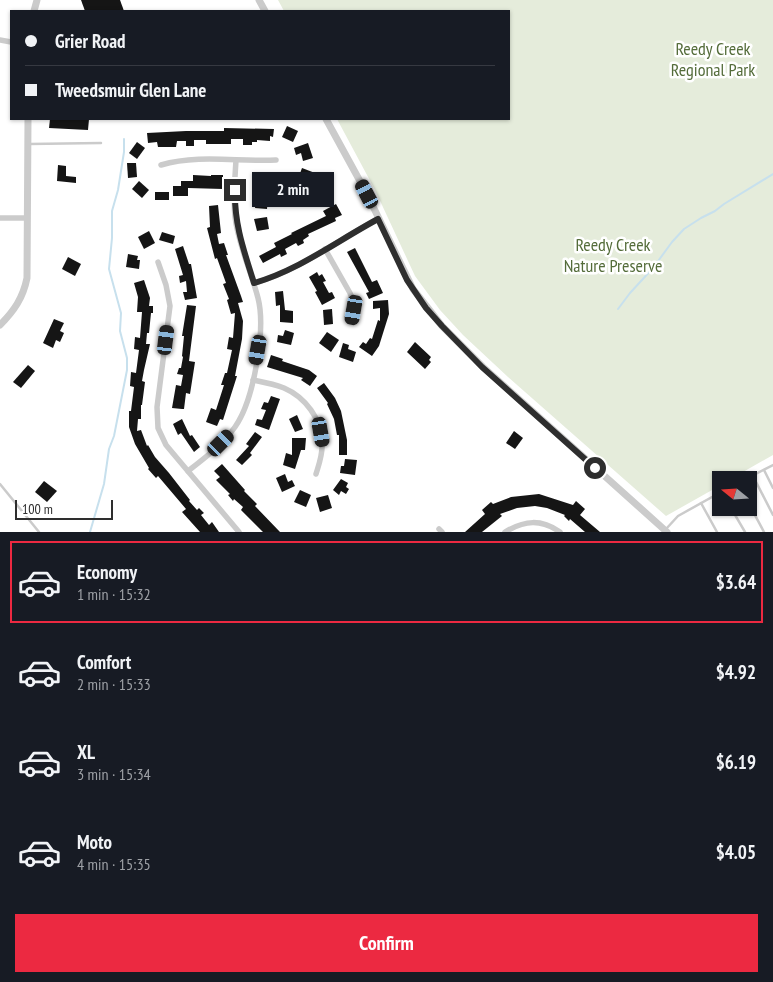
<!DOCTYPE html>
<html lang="en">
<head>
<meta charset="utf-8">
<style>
	:root { --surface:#171b24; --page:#20242c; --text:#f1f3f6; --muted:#9ea1a6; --line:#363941; --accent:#ec2941 }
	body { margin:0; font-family:"PT Sans Narrow",sans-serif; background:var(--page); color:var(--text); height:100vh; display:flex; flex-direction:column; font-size:19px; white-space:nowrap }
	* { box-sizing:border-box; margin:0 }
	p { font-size:16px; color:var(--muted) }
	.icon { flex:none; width:28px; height:28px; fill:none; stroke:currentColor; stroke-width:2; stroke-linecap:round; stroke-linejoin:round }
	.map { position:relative; height:532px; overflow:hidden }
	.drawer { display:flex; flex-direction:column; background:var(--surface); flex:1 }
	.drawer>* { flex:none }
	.top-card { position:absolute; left:10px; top:10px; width:500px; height:110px; border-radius:0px; box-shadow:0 1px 4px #0004; display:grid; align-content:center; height:110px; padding:0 15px; background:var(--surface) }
	.needle { width:32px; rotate:288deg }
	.controls { position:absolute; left:712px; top:471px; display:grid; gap:10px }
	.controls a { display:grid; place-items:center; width:45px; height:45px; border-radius:0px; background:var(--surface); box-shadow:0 1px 4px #0004; font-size:25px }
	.scale { position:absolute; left:15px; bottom:12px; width:98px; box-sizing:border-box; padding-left:5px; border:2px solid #2e2e2e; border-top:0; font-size:14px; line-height:18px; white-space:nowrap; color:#2e2e2e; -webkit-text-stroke:4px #fff; paint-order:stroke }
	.end { position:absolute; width:22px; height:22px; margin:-11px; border:6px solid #2e2e2e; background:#fff; box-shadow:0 0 0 2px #fff }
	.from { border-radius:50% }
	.bubble { position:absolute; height:35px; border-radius:0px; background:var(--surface); box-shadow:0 1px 4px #0004; font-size:16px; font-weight:700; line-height:35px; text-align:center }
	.car { position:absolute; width:15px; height:30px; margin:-15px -8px; border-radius:6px; box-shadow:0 0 4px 1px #0007; background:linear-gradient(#222 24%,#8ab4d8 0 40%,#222 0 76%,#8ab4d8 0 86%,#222 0) }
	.top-card b { display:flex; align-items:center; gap:18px; height:48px; font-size:19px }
	.top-card b+b { border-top:1px solid var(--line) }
	.top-card i { width:12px; height:12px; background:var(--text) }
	ul { padding:9px 0 0; list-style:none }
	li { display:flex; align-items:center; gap:15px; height:82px; margin:0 10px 8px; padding:0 5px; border:2px solid transparent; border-radius:0px }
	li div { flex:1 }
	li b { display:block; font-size:19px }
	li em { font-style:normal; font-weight:700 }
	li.active { border-color:var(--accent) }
	li>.icon { width:45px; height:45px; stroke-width:1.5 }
	.button { display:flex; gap:10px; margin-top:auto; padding:10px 15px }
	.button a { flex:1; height:58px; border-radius:0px; background:var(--accent); color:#fff; font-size:20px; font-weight:700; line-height:58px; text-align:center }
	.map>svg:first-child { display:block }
</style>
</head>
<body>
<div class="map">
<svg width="773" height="532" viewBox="0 0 773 532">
	<rect width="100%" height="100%" fill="#fff"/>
	<path fill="#e5ecdb" d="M278 0H773V455L729 480H721V485L666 516 508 377 463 335 440 310 415 276 375 190 337 119H509V11H284Z"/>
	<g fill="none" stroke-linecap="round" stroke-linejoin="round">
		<g stroke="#c7e0ed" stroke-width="2">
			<path d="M618 309 630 293 653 268 672 242 684 229 701 218 715 211 724 204 773 174"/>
			<path d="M90 532 104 484 109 449 114 436 127 370V358L120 331 121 313 109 269 112 238V211L118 190 124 152V139"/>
		</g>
	</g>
	<g fill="#151515">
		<path d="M81 0H120L124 11H85Z"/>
		<path d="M50 119H89L88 130 49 128Z"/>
		<path d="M287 126 298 131 293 142 282 137Z"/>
		<path d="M224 128 274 129 273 137 270 136V141L257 140V142H252V145H243V139H231V144H206V140H194V146H186V141H177L176 147H158L157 142 148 143 147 133 186 131H224Z"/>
		<path d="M137 142 145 148 137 159 129 153Z"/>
		<path d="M308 143 313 158 303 161 301 153 296 155 294 148Z"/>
		<path d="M127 163H136L137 177 128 178Z"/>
		<path d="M58 165 66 166V176L76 177V183L57 181Z"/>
		<path d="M302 168 315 173 310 184 298 179Z"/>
		<path d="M193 175 211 176V175H223V189L188 188V196H173V186H181V181H193Z"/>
		<path d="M254 175H263V195H268L267 209 255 208 256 201 252 200V194H254Z"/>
		<path d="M139 181 149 190 142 198 132 189Z"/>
		<path d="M294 182 300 195 287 202 283 193 290 190 288 185Z"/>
		<rect x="155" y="192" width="14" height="8"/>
		<path d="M336 204 342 215 335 218 336 221 308 234 309 236 303 240 304 243 298 246 296 243 285 249 287 254 281 257 280 254 263 263 259 256 276 247 274 243 292 234 291 233 326 216 323 211Z"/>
		<path d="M218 205 221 233 217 234 219 244 224 243 228 255H226L241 296 243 302 238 303 243 321 242 339 235 376H237L223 420 220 419 217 426 206 422 211 408 216 410 224 385H221L225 373H227L232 350 227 349 229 337 233 338 235 313 231 314 227 300 229 299 223 284 226 283 217 258 215 259 207 228 210 227 209 206Z"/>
		<path d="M267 217 269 229 257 231 254 219Z"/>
		<path d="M149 231 155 243 144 249 138 237Z"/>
		<path d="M162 232 175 236 173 244 159 240Z"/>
		<path d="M183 246 189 264H191L197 298 185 300 183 292H187L186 281 180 283 179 276 183 275 175 249Z"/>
		<path d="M355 248 372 282 377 280 383 293 369 299 366 293 369 292 347 252Z"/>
		<path d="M128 254 138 256 137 260H140L139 269 126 267Z"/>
		<path d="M68 257 81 264 75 276 62 269Z"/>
		<path d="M317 272 319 276 322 274 326 281 323 282 329 293 332 292 335 298 322 305 315 292 317 291 309 277Z"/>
		<path d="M144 280 150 298 149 306H153V313H151L149 333H147L146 344H150L144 370 142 381 145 382 142 405H141V419H138L137 431 141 430 147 446 148 445 155 457 169 473 190 500 189 501 197 510 199 508 204 513 201 515 209 525 212 522 219 532H200L182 512 186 509 158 476 156 478 148 469 149 468 135 444 129 427V411H131L134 387 130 386 131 372 136 373 139 350 134 349 135 337 140 338 142 312H137L138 297 134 283Z"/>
		<path d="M283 291 285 310 293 311V323L280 322V305L276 306 275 292Z"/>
		<path d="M388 300 389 314 379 346 372 356 359 347 363 342 366 344 370 338 372 339 378 320 380 321V308L373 309V301Z"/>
		<path d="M187 305 196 306 189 361 195 362 190 394 186 393 184 409H182L172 408 176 385 181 386 183 375 177 374 179 368H181L183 357 182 356 184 336H182Z"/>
		<path d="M332 309 333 324 324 325 323 310Z"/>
		<path d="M54 319 64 323 60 331 64 333 60 342 56 340 53 348 43 343Z"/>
		<path d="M285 330 294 333 291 345 277 342 278 335 283 336Z"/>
		<path d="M327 332 339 340 331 352 319 343Z"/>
		<path d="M415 342 431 357 429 360 431 362 425 369 407 352Z"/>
		<path d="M343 343 349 345 348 349 356 352 353 362 339 357Z"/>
		<path d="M271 355 283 359 282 361 309 370 317 376 310 386 301 380 303 378 267 367Z"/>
		<path d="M28 365 35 371 21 388 13 382Z"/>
		<path d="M324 383 335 398 341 411 347 440V455H339V435H337L334 419 327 404 328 403 317 388Z"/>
		<path d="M271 396 280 399 269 430 255 425 257 419 262 420 266 410 261 409 264 402 268 403Z"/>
		<path d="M297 415 303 429 295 432 289 419Z"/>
		<path d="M182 419 190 436 192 435 200 447 194 452 181 433 178 435 173 424Z"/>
		<path d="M514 431 523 438 515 449 506 443Z"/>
		<path d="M255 432 262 437 250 453 252 455 242 465 236 460 249 446 246 444Z"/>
		<path d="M292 438H306L305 450H301L295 469 283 465 286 453 292 455Z"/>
		<path d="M345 459 357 460 355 475 340 473 341 466H344Z"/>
		<path d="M222 464 245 490 244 491 257 504 255 506 280 532H263L241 510 243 507 234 499 233 501 228 495 230 494 216 480 220 477 214 471Z"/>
		<path d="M285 474 288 482 292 480 295 486 282 492 276 478Z"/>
		<path d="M341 479 348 483 346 487 349 489 346 494 341 491 339 495 333 490Z"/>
		<path d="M44 481 57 491 47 502 35 492Z"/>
		<path d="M300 490 311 495 306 507 294 502Z"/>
		<path d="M539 494 573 505 576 501 585 509 580 515 600 532H585L570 519 569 521 564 516 565 515 547 508 535 506 517 508 500 514 502 516 482 532H465L485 514 482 510 491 502 493 504 511 497Z"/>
		<path d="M328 495 332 508 320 512 316 498Z"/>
	</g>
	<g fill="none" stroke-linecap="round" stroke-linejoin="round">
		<g stroke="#cbcbcb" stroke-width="2.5">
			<path d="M29 144 101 143"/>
			<path d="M764 470 773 488"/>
			<path d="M753 476 773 515"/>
			<path d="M744 480 773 465"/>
			<path d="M0 484 39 532"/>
			<path d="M701 503 717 532"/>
			<path d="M749 504 764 532"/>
			<path d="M731 508 745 532"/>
			<path d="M666 529 678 516 721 492"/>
		</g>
		<g stroke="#cbcbcb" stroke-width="5.5">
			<path d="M0 40 11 42"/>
			<path d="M161 165C199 154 238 162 276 160"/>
			<path d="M0 218H27"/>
			<path d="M325 249 350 293 354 304 351 321"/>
			<path d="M158 262 166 285 170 306 157 407 158 428 166 445 239 532"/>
			<path d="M254 283C299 271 337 240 378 219"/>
			<path d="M253 380C263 382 274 384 284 388 305 397 322 419 322 443 323 454 319 464 316 474"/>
			<path d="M188 471C205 458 223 444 235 427 254 400 266 329 258 298 251 271 238 244 235 217 233 198 235 178 236 160"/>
			<path d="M439 529 442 532"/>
			<path d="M505 532C525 520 541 519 560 532"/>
		</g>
		<g stroke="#cbcbcb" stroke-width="7">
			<path d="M259 0 265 11"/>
			<path d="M34 11 37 0"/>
			<path d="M326 119 367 194 413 289 442 326 483 367 667 532"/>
			<path d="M0 325C14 311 23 298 27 278L28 119"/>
		</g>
	</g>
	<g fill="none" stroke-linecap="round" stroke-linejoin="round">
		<path stroke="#2e2e2e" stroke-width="6" d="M235 190C234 224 244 251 254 283 299 270 337 241 378 219L407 280 426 308 442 326 482 367 595 468"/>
	</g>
	<g text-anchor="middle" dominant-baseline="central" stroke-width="5" stroke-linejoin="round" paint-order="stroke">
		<g font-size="18" fill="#546c3a" stroke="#fff">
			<text x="713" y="48">Reedy Creek<tspan x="713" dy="21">Regional Park</tspan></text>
			<text x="613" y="244">Reedy Creek<tspan x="613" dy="21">Nature Preserve</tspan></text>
		</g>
	</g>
</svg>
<div class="controls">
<a><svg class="needle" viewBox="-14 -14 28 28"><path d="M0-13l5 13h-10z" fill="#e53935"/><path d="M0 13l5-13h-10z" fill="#9ea1a6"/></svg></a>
</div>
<div class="scale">100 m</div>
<i class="end from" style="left:595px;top:468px"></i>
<i class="end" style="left:235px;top:190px"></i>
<div class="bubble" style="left:252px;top:172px;width:82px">2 min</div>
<i class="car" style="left:367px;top:194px;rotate:332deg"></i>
<i class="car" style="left:354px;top:310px;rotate:190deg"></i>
<i class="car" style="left:166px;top:340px;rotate:7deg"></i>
<i class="car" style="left:258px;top:350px;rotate:190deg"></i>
<i class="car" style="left:321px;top:432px;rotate:170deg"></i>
<i class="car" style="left:221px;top:443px;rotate:45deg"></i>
<div class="top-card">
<b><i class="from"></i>Grier Road</b>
<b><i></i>Tweedsmuir Glen Lane</b>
</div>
</div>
<section class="drawer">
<ul>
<li class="active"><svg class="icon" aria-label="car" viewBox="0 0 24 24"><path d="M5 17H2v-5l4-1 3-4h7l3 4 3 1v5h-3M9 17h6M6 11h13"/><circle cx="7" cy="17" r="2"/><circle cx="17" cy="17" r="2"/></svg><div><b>Economy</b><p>1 min · 15:32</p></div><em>$3.64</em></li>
<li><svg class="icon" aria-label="car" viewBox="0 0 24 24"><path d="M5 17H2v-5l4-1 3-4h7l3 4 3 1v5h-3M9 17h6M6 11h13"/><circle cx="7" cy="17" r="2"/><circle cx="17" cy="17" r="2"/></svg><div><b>Comfort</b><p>2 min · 15:33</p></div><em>$4.92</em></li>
<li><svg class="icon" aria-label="car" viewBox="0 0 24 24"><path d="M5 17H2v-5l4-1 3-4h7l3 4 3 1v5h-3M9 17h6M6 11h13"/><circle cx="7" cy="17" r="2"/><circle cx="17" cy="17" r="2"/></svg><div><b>XL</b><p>3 min · 15:34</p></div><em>$6.19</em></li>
<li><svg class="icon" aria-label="car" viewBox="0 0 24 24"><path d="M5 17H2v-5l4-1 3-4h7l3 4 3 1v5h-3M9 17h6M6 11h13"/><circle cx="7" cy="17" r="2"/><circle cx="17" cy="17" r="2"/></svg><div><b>Moto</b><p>4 min · 15:35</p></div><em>$4.05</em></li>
</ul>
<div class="button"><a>Confirm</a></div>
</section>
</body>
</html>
